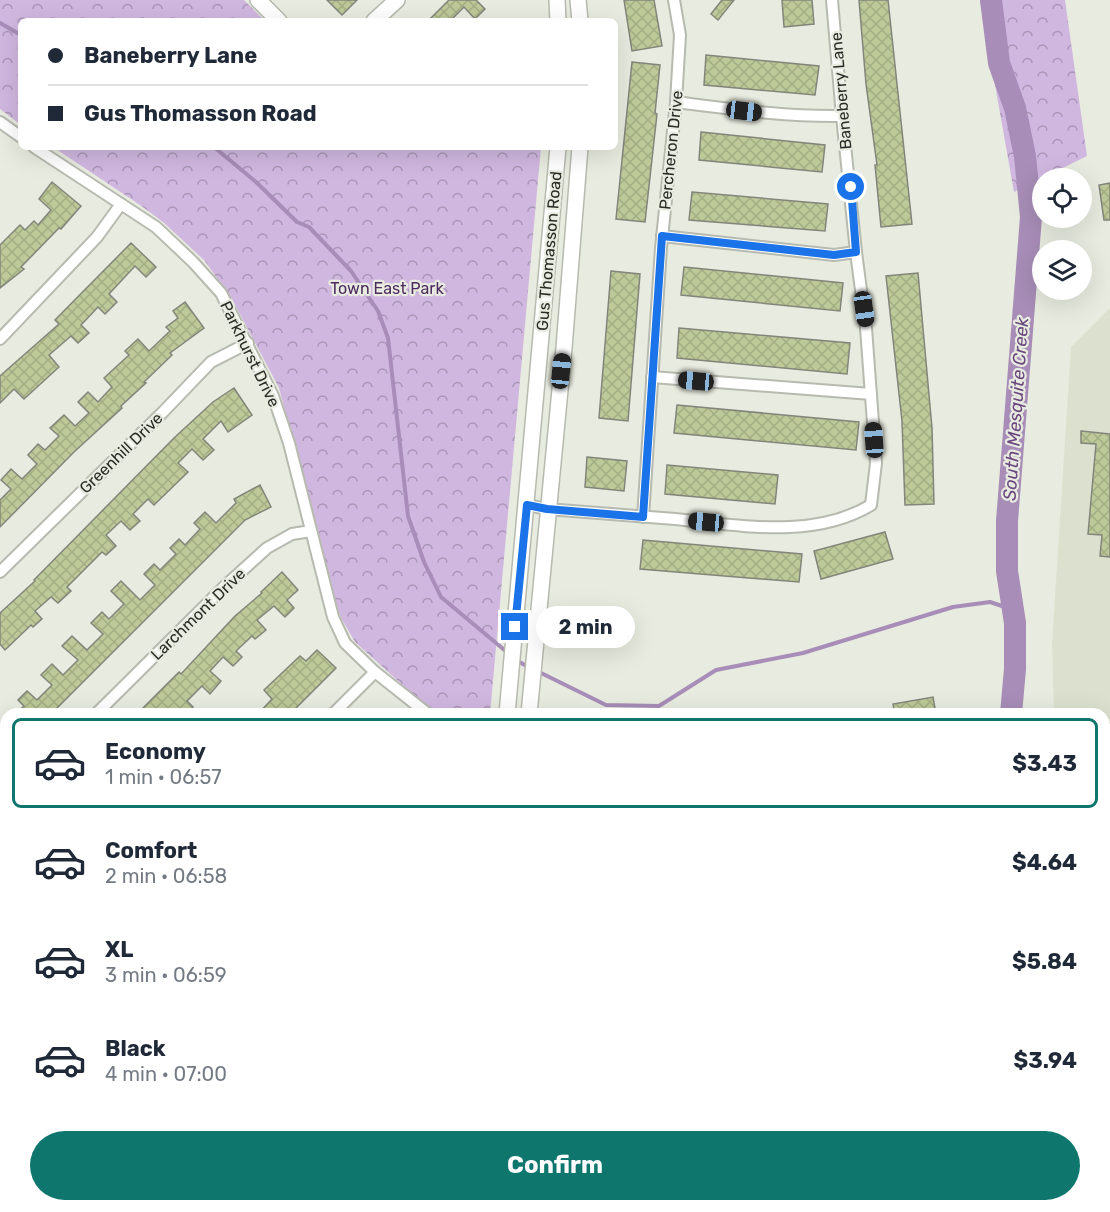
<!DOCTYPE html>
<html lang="en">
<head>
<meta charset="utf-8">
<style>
	:root { --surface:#fff; --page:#f6f6f7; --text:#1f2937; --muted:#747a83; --line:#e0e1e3; --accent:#0f766e }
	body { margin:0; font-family:Rubik,sans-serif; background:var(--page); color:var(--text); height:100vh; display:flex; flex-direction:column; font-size:22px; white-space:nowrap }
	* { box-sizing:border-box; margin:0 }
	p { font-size:20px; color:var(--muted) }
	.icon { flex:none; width:33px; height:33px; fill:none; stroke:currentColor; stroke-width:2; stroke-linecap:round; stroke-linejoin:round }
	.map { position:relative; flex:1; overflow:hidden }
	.details { position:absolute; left:0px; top:708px; width:1110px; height:504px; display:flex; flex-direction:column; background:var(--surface); border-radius:18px 18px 0 0; box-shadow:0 6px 24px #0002 }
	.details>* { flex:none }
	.guide { position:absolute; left:18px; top:18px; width:600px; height:132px; border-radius:9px; box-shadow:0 6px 24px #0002; display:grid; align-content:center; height:132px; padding:0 30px; background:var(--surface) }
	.fabs { position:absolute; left:1032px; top:168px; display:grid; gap:12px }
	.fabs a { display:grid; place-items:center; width:60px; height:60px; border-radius:50%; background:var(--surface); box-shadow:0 6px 24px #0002; font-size:30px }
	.end { position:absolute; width:27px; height:27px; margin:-14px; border:8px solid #1a73e8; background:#fff; box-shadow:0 0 0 3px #fff }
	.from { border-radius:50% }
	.bubble { position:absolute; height:42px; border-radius:21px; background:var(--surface); box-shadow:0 6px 24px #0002; font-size:20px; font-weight:700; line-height:42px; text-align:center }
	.car { position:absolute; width:18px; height:36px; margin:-18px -9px; border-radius:8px; box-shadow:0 0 4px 2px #0007; background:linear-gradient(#222 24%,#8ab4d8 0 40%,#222 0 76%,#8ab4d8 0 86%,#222 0) }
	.guide b { display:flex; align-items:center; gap:21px; height:57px; font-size:22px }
	.guide b+b { border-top:2px solid var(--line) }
	.guide i { width:15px; height:15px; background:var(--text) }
	ul { padding:10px 0 0; list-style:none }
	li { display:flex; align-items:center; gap:18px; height:90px; margin:0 12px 9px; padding:0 18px; border:3px solid transparent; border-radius:9px }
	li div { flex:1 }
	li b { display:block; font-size:22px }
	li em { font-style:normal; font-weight:700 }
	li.active { border-color:var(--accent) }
	li>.icon { width:54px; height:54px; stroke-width:1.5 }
	.cta { display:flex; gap:12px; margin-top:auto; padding:12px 30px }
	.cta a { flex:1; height:69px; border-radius:36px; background:var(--accent); color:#fff; font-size:24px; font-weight:700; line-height:69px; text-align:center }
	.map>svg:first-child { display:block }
</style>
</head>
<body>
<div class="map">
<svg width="1110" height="1212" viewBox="0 0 1110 1212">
	<defs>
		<pattern id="forest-crowns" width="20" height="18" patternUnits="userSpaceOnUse" patternTransform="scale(1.5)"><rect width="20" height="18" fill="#d0b7e0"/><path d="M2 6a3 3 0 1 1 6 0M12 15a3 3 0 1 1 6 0" fill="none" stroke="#a995b6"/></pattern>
		<pattern id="building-cross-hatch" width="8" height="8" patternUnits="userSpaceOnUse" patternTransform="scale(1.5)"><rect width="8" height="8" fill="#bdc998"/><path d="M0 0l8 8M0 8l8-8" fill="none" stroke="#a3ad83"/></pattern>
	</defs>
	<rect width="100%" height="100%" fill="#e8ebdf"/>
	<g fill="#dce1cf">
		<path d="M1110 308V719L1104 722V714H1054L1052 644 1071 347Z"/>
		<path d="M1110 774V904L1104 877V779Z"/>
		<path d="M0 903 6 909V1152L0 1158Z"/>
	</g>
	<g fill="url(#forest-crowns)">
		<path d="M0 0H244L265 21H21V125L0 109Z"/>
		<path d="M980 0H1065L1087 156 1014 192Z"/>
		<path d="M53 147H541L490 714H436L429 709 355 642 340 616 335 599 279 388 232 299 204 260 163 222 140 205Z"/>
		<path d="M6 1152V1206H307L313 1212H0V1158Z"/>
	</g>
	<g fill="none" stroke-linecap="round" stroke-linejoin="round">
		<g stroke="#a78db7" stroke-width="4">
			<path d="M0 23 21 35"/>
			<path d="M214 147 256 182 297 222 309 227 351 271 378 311 388 338 408 516 424 562 441 597 508 653"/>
			<path d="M516 660 530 668"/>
			<path d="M537 671 606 705 659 706 716 670 803 653 953 607 990 602 1005 607 1015 623"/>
		</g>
		<g stroke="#a78db7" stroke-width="22">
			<path d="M991 0 999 63 1015 108 1025 156 1031 217 1007 521V571L1015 623V669L1011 714"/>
			<path d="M1104 1127 1110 1153"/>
		</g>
	</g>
	<g fill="url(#building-cross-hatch)" stroke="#83857b" stroke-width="1.5">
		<path d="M327 0H357L342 15Z"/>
		<path d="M449 0H476L485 9 475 19 464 7 450 21H428Z"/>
		<path d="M624 0H654L662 46 632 51Z"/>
		<path d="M722 0H734L718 20 711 14Z"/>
		<path d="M782 0H812L814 24 784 27Z"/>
		<path d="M859 0H888L912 224 881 227 875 165H877L866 84Z"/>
		<path d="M706 55 819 66 815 95 704 85Z"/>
		<path d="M632 62 660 65 655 113 657 114 645 222 616 219Z"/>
		<path d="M701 132 825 145 822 172 699 160Z"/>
		<path d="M52 182 81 206 61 229 59 228 21 267 24 269 0 288V245L20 225 25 230 34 221 38 225 51 210 39 199Z"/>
		<path d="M1110 183V220H1104L1099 185Z"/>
		<path d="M692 192 828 204 825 231 689 220Z"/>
		<path d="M131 243 156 267 146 277 135 266 109 294 117 302 105 314 98 307 81 325 89 333 78 343 71 336 49 355 59 367 24 399 14 389 0 403V376L59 324 55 320Z"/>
		<path d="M684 267 843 283 840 311 681 295Z"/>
		<path d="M611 271 640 274 628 421 599 418Z"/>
		<path d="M918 273 932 428 934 504 905 505 902 421 886 276Z"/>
		<path d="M185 302 204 328 170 353 172 355 144 382 146 383 121 406 122 408 74 452 0 527V500L11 489 1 480 11 469 22 479 37 464 28 455 38 444 45 450 59 436 50 428 64 415 75 426 89 413 78 402 88 392 98 402 112 387 104 378 129 355 125 351 138 339 149 351 170 331 166 327 178 318 173 311Z"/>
		<path d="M679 328 850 343 847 374 677 358Z"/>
		<path d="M234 388 252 415 228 432 221 421 203 439 214 450 203 460 192 449 178 463 188 472 154 505 148 499 133 514 140 521 130 530 121 521 106 535 116 546 106 555 102 552 67 587 71 591 58 603 51 597 35 611 42 619 33 627 31 625 5 650 0 644V613L35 581 34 580 174 438 213 402Z"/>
		<path d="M677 405 859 422 856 450 674 433Z"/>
		<path d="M1081 431 1110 434V557L1100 556 1102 535 1088 534 1096 444 1081 443Z"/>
		<path d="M587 457 627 461 624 491 585 487Z"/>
		<path d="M667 465 778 475 775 504 665 494Z"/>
		<path d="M260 485 271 507 245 520 51 714H16L24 706 18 700 27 691 37 700 52 685 41 675 52 664 63 675 78 660 62 646 72 636 87 650 103 634 91 623 102 612 109 619 124 604 111 591 121 581 140 600 155 585 144 574 154 564 160 570 176 554 170 548 179 539 185 545 200 529 194 523 205 512 216 523 236 503 234 499Z"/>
		<path d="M885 532 893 559 821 579 814 551Z"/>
		<path d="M643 540 802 554 799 582 640 569Z"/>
		<path d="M282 572 298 590 287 600 294 608 285 617 274 606 257 620 266 630 255 639 252 636 236 651 242 657 233 666 223 657 210 671 221 681 210 694 202 686 187 701 193 707 186 714H137L179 672 181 674 235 616 262 593 261 592Z"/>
		<path d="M317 650 336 668 290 714H258L272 699 264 690 300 656 306 661Z"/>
		<path d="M933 697 936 714H895L893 704Z"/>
	</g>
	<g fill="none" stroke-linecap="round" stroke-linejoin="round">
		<g stroke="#b7baaf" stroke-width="14">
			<g id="street">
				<path d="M676 102C731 109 786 117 842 116"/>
				<path d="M0 122 21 137"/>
				<path d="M34 147 156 227 193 262 221 293 273 396 289 443 333 617 345 643 375 672 428 714"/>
				<path d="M662 236 834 255 856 252"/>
				<path d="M0 339 97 237 121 204"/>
				<path d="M652 377 871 394"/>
				<path d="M527 505 547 509C590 512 632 516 675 519 739 525 813 540 871 505L876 463 866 328 856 252 842 116 832 0"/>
				<path d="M643 517 661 248 676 102 680 35 674 0"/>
				<path d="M0 572 163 412 211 362 248 343"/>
				<path d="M96 714 225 586 267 548 292 534 311 531"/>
				<path d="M333 714 375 672"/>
				<path d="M0 810 6 804"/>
			</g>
		</g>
		<g stroke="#b7baaf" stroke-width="18">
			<g id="secondary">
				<path d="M258 0 279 21"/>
				<path d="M557 0 558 21"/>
				<path d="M578 0 580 21"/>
				<path d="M374 21 397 0"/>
				<path d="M507 714 558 147"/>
				<path d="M529 714 564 348 580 147"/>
				<path d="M1104 736 1110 731"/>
				<path d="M0 866 6 872"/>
				<path d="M459 1212 460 1206"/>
				<path d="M481 1212V1206"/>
				<path d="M512 1212 527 1206"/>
			</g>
		</g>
		<use href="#street" stroke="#fff" stroke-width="10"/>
		<use href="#secondary" stroke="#fff" stroke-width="15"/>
	</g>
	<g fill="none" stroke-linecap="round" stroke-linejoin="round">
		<path stroke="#1a73e8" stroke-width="8" d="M515 627 527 505 547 509 643 517 662 236 834 255 856 252 851 187"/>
	</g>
	<g text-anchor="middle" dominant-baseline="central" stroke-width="4.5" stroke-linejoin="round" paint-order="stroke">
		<g font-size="16" fill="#2a2b27" stroke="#e8ebdf">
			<text transform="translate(841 91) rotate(-95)">Baneberry Lane</text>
			<text transform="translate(671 150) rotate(-84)">Percheron Drive</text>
			<text transform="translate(549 251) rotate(-85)">Gus Thomasson Road</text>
			<text transform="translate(250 354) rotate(64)">Parkhurst Drive</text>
			<text transform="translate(121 453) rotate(-44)">Greenhill Drive</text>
			<text transform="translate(198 614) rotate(-44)">Larchmont Drive</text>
		</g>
		<g font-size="16" fill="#4d2b60" stroke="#e8ebdf">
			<text x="387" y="288">Town East Park</text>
		</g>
		<g font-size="18" font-style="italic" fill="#6a477e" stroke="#e8ebdf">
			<text transform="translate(1016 409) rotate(-86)">South Mesquite Creek</text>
		</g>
	</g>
</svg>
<div class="fabs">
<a><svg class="icon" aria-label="locate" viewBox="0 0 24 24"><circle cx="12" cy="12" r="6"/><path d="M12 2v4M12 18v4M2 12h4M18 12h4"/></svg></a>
<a><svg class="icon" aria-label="layers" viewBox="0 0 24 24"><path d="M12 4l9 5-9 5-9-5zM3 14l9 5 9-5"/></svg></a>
</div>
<i class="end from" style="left:851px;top:187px"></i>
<i class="end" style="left:515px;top:627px"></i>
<div class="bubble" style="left:536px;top:606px;width:99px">2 min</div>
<i class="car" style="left:744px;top:111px;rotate:97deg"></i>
<i class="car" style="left:864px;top:309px;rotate:172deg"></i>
<i class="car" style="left:561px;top:371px;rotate:6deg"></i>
<i class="car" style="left:696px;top:381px;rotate:275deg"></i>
<i class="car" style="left:874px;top:440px;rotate:356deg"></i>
<i class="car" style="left:706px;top:522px;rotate:275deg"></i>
<div class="guide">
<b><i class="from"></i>Baneberry Lane</b>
<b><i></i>Gus Thomasson Road</b>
</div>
<section class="details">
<ul>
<li class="active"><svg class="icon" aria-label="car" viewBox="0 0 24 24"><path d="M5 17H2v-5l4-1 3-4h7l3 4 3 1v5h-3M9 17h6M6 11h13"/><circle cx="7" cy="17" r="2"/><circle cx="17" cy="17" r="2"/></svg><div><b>Economy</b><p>1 min · 06:57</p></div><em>$3.43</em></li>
<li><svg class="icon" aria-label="car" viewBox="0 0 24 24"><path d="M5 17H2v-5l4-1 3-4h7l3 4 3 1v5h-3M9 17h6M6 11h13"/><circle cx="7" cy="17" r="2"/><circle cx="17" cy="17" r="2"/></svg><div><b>Comfort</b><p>2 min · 06:58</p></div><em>$4.64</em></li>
<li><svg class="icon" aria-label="car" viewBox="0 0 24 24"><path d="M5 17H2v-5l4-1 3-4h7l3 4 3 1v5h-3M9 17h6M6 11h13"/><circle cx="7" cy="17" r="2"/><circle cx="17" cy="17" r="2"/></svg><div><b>XL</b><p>3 min · 06:59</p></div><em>$5.84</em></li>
<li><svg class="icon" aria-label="car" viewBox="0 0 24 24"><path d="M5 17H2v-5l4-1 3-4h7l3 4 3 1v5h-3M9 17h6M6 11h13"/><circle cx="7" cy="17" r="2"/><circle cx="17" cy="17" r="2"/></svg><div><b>Black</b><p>4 min · 07:00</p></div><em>$3.94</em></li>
</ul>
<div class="cta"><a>Confirm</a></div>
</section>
</div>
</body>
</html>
